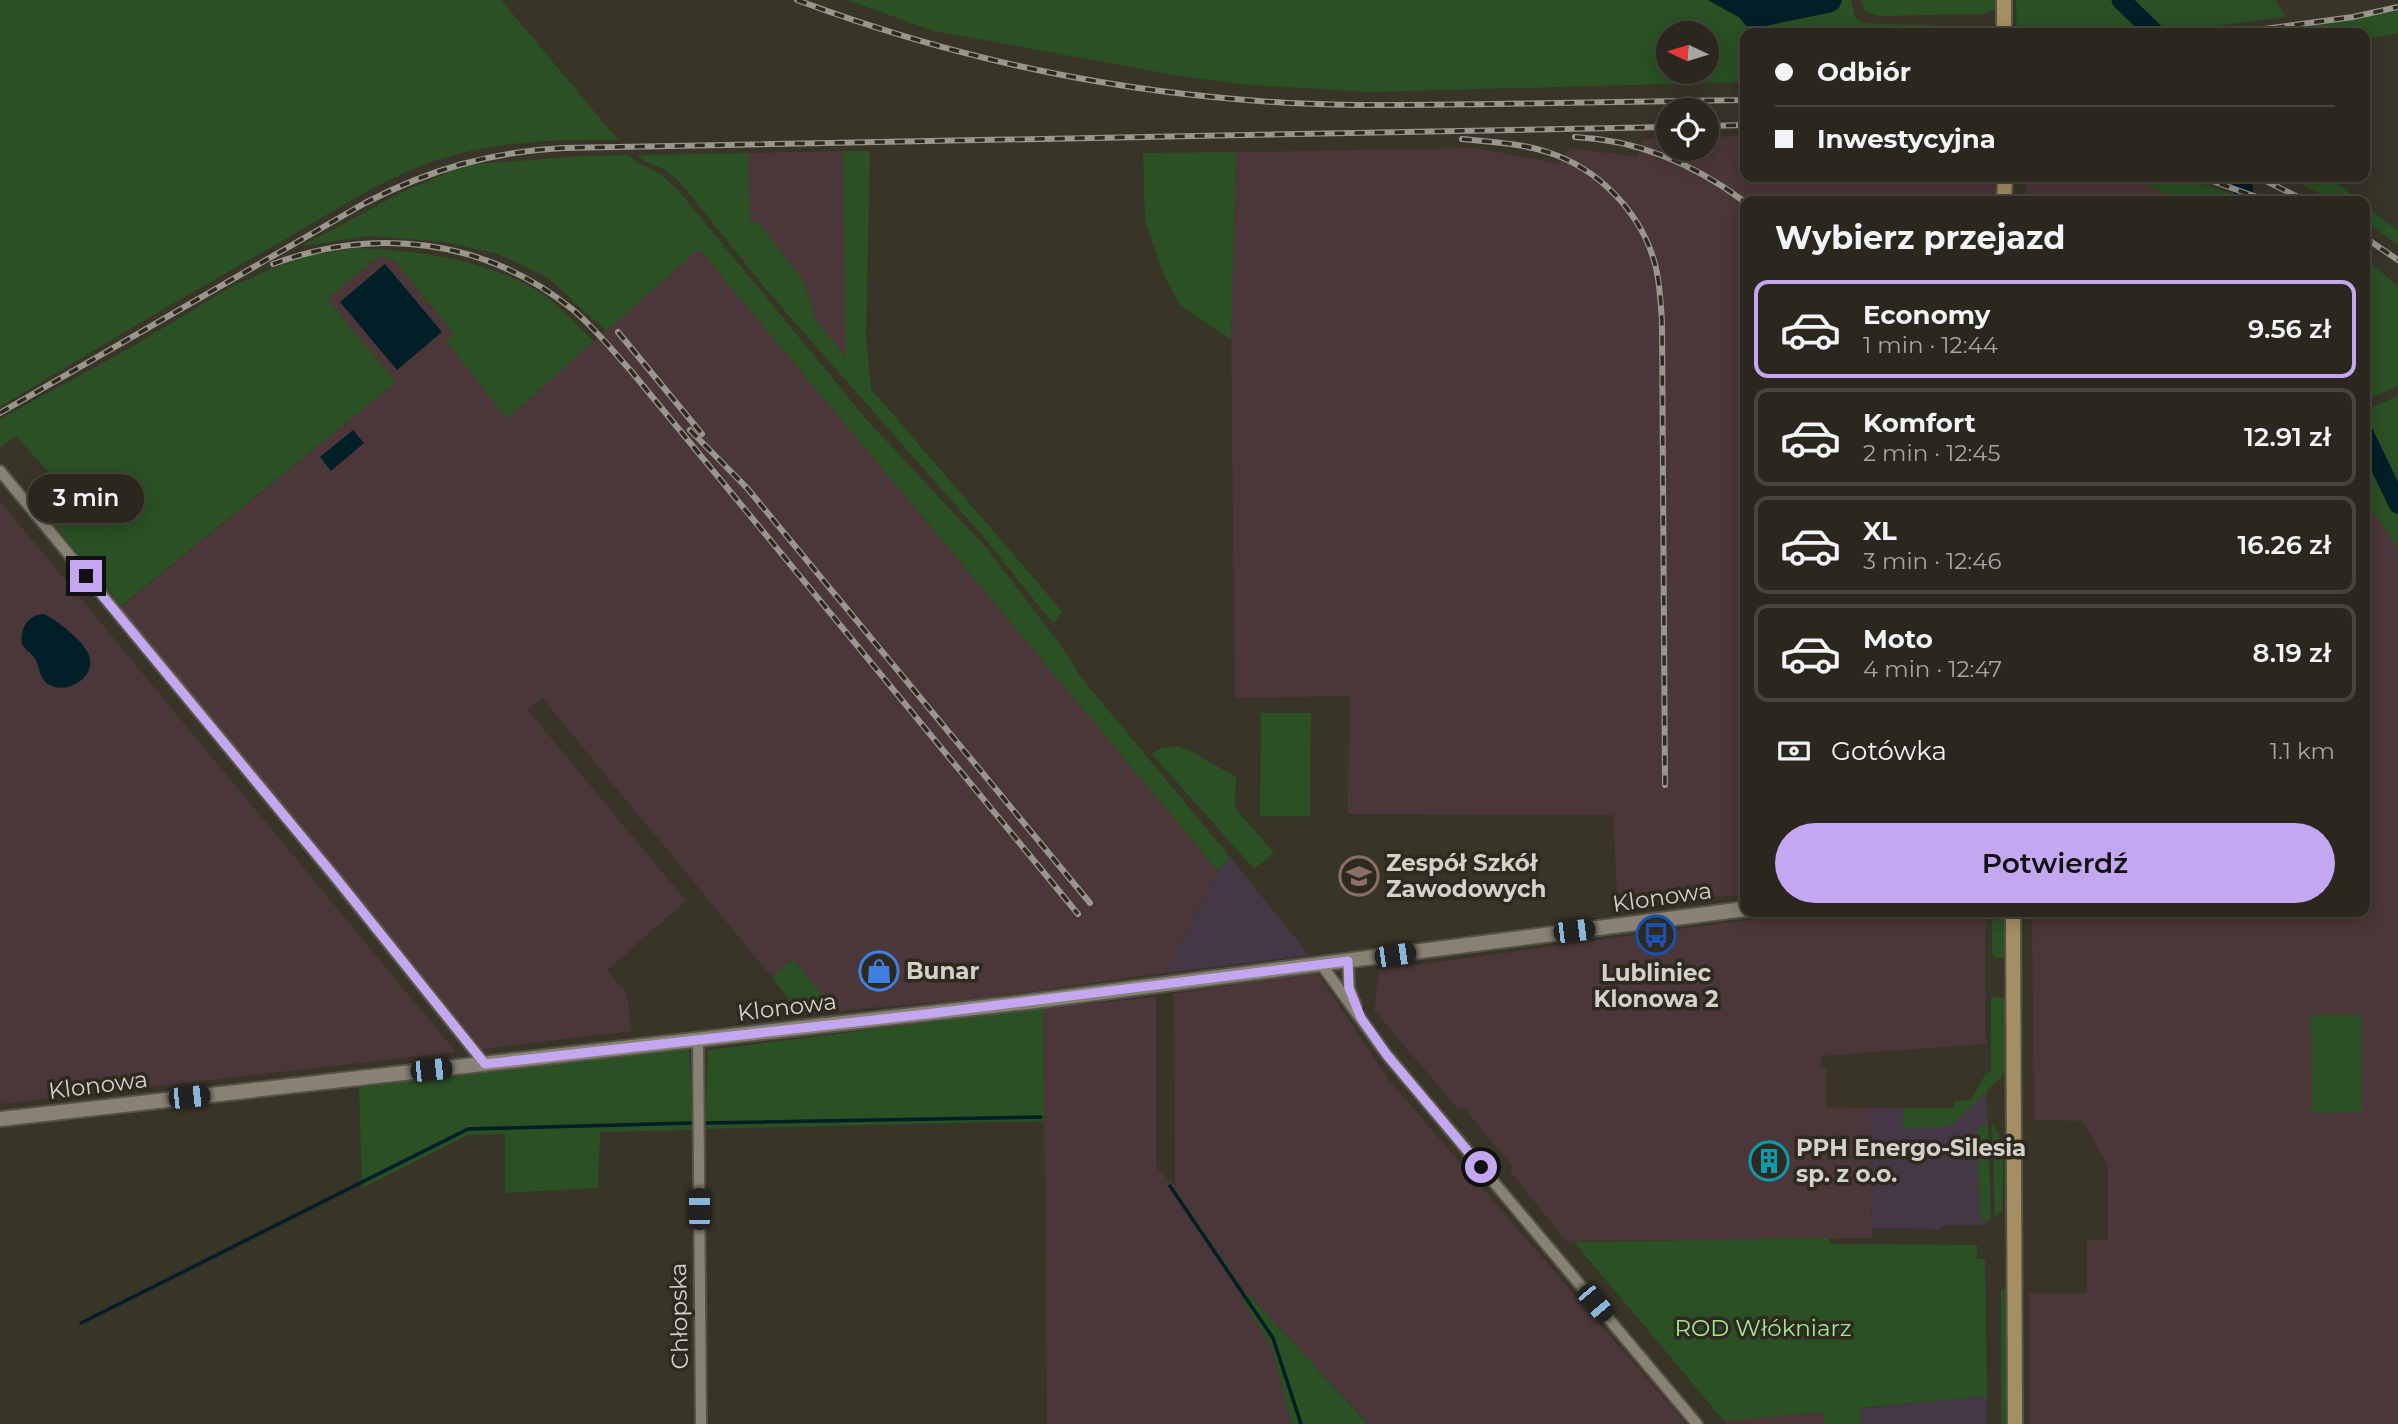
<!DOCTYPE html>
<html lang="pl">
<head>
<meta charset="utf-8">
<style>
	:root { --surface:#2b271e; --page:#37332b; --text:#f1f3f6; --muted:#a6a5a4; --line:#47443c; --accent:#c4a7f1 }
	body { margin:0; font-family:Montserrat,sans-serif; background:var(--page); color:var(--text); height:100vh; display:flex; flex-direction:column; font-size:26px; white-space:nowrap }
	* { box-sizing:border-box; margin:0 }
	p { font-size:23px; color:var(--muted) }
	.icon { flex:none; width:38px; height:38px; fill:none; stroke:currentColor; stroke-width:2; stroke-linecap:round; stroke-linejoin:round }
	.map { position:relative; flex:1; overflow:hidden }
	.panel { position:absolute; left:1740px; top:196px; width:630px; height:721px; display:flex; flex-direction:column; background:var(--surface); border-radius:14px; box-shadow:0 4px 18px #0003,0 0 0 2px var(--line) }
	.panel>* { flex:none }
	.hud { position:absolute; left:1740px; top:28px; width:630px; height:154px; border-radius:14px; box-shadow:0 4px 18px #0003,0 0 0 2px var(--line); display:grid; align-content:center; height:154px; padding:0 35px; background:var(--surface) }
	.needle { width:46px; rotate:274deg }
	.buttons { position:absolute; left:1656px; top:21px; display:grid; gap:14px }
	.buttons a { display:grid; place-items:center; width:63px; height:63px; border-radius:50%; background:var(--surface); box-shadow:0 4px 18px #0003,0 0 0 2px var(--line); font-size:35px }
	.end { position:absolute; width:32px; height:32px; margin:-16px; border:9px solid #c4a7f1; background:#111; box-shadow:0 0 0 4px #111 }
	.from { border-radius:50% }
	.bubble { position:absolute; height:49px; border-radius:24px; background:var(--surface); box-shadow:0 4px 18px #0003,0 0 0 2px var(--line); font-size:23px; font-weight:600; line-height:49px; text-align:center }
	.car { position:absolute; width:21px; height:42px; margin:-21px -10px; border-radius:9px; box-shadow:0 0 5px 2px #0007; background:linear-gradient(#222 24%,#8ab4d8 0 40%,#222 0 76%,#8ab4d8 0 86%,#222 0) }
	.hud b { display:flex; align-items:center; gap:24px; height:66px; font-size:26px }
	.hud b+b { border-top:2px solid var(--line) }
	.hud i { width:18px; height:18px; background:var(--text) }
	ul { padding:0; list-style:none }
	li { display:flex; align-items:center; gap:21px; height:98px; margin:0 14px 10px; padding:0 21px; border:4px solid var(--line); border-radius:14px }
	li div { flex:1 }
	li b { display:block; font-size:26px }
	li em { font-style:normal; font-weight:600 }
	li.on { border-color:var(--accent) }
	li>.icon { width:63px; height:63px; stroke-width:1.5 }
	h2 { padding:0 35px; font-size:32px; line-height:84px }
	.pay { display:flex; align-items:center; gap:18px; height:77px; padding:0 35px; font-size:26px }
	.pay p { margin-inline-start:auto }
	.cta { display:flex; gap:14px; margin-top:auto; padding:14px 35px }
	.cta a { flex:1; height:80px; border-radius:42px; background:var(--accent); color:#111; font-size:28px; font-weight:600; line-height:80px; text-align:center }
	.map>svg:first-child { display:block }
</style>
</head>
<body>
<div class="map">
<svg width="2398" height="1424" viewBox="0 0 2398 1424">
	<rect width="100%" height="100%" fill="#393428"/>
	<g fill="#453745">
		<path d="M1230 857 1309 955 1165 973 1218 872Z"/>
		<path d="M1987 1091 1990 1221 1984 1225H1944L1940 1229 1872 1228 1869 1108H1968Z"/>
		<path d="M1987 1396V1424H1824L1823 1412Z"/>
	</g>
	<g fill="#4b3639">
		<path d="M1745 136V177H1996V201H1745V896L1629 898V905L1623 911H1618L1613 815 1348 814 1349 696 1235 698 1231 340 1236 152 1478 148 1559 164 1570 148 1638 157 1643 139 1668 138V149H1706V137Z"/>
		<path d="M843 151 847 358 816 321 804 282 749 219 748 153Z"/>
		<path d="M2026 177H2131L2181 201H2026Z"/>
		<path d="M698 248 1218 871 1165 973 984 998 836 1011 793 960 772 977 542 698 528 710 686 901 607 970 627 994 631 1031 483 1049 121 607 396 382 327 299 379 256 394 260 454 334 447 341 507 418Z"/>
		<path d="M0 501 456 1052 0 1104Z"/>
		<path d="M2374 513 2398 548V1424H2030L2029 1293H2087V1240H2108V1165L2082 1121 2034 1120 2032 912H2364V516Z"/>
		<path d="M1811 912H1985L1986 1044 1821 1056 1822 1066 1826 1067V1107L1869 1108 1872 1238 1566 1241 1510 1171 1512 1166 1465 1109H1458L1374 1010 1379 970 1636 935 1645 937 1666 934 1685 928Z"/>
		<path d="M1313 972 1321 978 1389 1080 1686 1424H1369L1249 1295 1242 1297 1272 1348 1292 1424H1047L1043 1008 1156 997V1167L1175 1186 1174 994Z"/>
		<path d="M1823 1412 1824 1424H1726L1724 1421Z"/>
	</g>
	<g fill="#2a5024" fill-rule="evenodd">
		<path d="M0 0H501L618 140C563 140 507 140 454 155 392 171 339 209 284 240 188 294 94 350 0 407Z"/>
		<path d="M847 0H1851L1855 17 1862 23 1983 27 1996 31V33H1745V82L1371 92 1248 85 1180 76 934 31ZM1668 33H1706V72H1668Z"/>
		<path d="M1861 0H1996V9L1981 14 1880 16C1869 14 1862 11 1861 0Z"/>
		<path d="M2016 0H2275L2286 17 2161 33H2017Z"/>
		<path d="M2398 11V33L2364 40V33H2254Z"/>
		<path d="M843 151H870L866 336 871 389 1062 611 1053 624 989 543 769 293 680 182 664 169 646 162 637 155 748 153 750 222H758L804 282 816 321 846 357Z"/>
		<path d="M1236 152 1231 340 1180 305 1163 273 1145 220 1143 153Z"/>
		<path d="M629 155 637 163 658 172 678 190 866 419 988 550 1061 646 1080 676 1230 857 1218 871 699 249 606 331 547 277 498 254 444 242 369 236 302 246 402 192 465 165 581 156Z"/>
		<path d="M2131 177H2183L2253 201H2181Z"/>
		<path d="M2290 177H2328L2360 201H2332Z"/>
		<path d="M2364 205 2398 231V245L2364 220Z"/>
		<path d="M356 248C417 250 484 259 538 291 557 302 577 326 594 341L507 419 446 341 454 334 394 260 379 256 327 299 396 382 121 606 47 516 50 474 16 436 0 448V419L135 345 234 285 300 257Z"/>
		<path d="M2364 258 2398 286V386L2364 401Z"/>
		<path d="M2398 396V548L2374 513 2364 516V411Z"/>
		<path d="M1261 713H1311L1310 816H1260Z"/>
		<path d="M1177 746 1189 750 1236 777 1235 808 1274 853 1254 869 1152 754 1162 748Z"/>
		<path d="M1992 912H2004V956L2002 958H1996L1992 954Z"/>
		<path d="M793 959 836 1011 805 1015 798 1011 772 977Z"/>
		<path d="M1991 997 2005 998 2006 1068 2002 1076 1953 1124 1941 1127 1903 1128V1108H1953L1955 1101 1971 1100 1986 1073 1991 1072Z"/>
		<path d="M1043 1008 1044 1121 705 1129 708 1050Z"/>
		<path d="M2311 1015H2361L2362 1112 2312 1113Z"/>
		<path d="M689 1049 693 1130 600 1132 598 1188 505 1193V1134L468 1135 362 1188 359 1087Z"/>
		<path d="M1983 1124 1988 1126 1991 1218 1984 1222 1980 1218 1977 1129Z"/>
		<path d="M1992 1124C2008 1139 2003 1189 2002 1210L1995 1218Z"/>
		<path d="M1829 1238 1830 1244 1977 1245V1259H1985L1987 1396 1860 1408 1861 1424H1824L1823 1412 1724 1421 1574 1242Z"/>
		<path d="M2008 1287 2009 1424H2001V1290Z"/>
		<path d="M1249 1295 1250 1296 1368 1424H1292L1272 1348 1241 1297Z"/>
	</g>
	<g fill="#001f27">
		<path d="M1708 0H1842L1839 8 1833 12 1760 27 1746 26 1740 18Z"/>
		<path d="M385 264 442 332 397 370 340 302Z"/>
		<path d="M353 430 364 443 331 471 320 457Z"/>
		<path d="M44 614C57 620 88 644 90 659 93 680 65 695 48 684 38 677 40 664 33 656 29 651 25 650 22 644 20 629 27 615 44 614Z"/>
	</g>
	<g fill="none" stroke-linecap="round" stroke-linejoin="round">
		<g stroke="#001f27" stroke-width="3.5">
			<path d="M706 1123 1041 1117"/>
			<path d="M1170 1186 1273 1338 1301 1424"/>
			<path d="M81 1323 468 1129 692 1123"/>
		</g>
		<g stroke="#001f27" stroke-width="19">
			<path d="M2121 0 2155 33"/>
			<path d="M2239 177 2243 182 2244 201"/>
			<path d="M2364 433 2398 504"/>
		</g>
		<g stroke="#565248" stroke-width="14">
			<g id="minor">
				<path d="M0 471 335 877 485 1064"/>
				<path d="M1348 961 1349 988 1356 1006"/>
				<path d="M1321 964 1387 1055 1697 1424"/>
				<path d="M698 1040 701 1424"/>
			</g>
		</g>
		<g stroke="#565248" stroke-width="18">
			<path id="tertiary" d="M0 1119 1027 1002 1745 909"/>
		</g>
		<g stroke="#565248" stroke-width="18">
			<g id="secondary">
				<path d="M2004 0V33"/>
				<path d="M2004 201 2005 177"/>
				<path d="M2013 912 2015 1424"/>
			</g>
		</g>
		<use href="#minor" stroke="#888275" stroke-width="10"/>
		<use href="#tertiary" stroke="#888275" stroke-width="14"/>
		<use href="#secondary" stroke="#a48e64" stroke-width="14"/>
		<g stroke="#99968d" stroke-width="6">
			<g id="rail">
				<path d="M797 0C941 54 1093 88 1246 100 1327 107 1409 105 1490 104 1575 103 1660 101 1745 100"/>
				<path d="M2235 33 2353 17 2398 7"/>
				<path d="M1706 126 1745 125"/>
				<path d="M1575 137C1639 140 1694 164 1745 202"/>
				<path d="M1462 139C1490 142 1520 143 1547 152 1598 168 1641 212 1655 264 1660 283 1661 303 1662 323L1665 785"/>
				<path d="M2201 177 2268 201"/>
				<path d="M2258 177 2306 201"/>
				<path d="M2364 237 2398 260"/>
				<path d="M273 264C376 226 485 239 572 309 594 327 612 350 631 371L1078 914"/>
				<path d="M618 332 702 434"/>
				<path d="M0 413 365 203C431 169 490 152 564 148L1668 127"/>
				<path d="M690 430 747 488 1090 903"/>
			</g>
		</g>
		<use href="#rail" stroke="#2f2a1f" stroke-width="3.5" stroke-dasharray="10" stroke-linecap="butt"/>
	</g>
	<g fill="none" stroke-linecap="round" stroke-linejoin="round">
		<path stroke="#c4a7f1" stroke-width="9" d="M86 576 335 877 485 1064 926 1014 1348 961 1349 988 1361 1018 1387 1055 1481 1167"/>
	</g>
	<defs>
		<g id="school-ring" transform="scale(2.0125)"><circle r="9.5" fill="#2f2a1f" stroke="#8d6e63" stroke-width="1.5"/><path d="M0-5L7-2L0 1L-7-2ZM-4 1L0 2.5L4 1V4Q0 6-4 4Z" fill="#8d6e63"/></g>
		<g id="bus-ring" transform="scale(2.0125)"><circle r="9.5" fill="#2f2a1f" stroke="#1a4fb4" stroke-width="1.5"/><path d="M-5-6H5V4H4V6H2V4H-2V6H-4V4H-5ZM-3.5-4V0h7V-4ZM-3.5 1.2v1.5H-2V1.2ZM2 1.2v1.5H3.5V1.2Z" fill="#1a4fb4"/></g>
		<g id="shop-ring" transform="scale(2.0125)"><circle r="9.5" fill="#2f2a1f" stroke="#3f7fe0" stroke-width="1.5"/><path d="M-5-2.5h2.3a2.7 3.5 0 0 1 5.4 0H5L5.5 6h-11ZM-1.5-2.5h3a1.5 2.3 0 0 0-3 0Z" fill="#3f7fe0"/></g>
		<g id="building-ring" transform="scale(2.0125)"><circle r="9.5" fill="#2f2a1f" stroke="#0f9aa8" stroke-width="1.5"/><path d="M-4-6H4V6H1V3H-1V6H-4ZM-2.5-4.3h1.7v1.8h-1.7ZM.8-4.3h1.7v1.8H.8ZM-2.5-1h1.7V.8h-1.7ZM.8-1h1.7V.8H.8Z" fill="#0f9aa8"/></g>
	</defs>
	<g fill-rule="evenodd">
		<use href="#school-ring" x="1359" y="876"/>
		<use href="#bus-ring" x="1656" y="935"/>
		<use href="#shop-ring" x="879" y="971"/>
		<use href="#building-ring" x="1769" y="1161"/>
	</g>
	<g text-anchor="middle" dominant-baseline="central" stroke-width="7" stroke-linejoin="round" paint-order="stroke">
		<g font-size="23" font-weight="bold" fill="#d4d1ca" stroke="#2f2a1f" text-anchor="start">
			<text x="1386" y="863">Zespół Szkół<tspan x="1386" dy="26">Zawodowych</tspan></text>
			<text x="906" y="971">Bunar</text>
			<text x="1656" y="973" text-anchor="middle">Lubliniec<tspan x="1656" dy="26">Klonowa 2</tspan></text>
			<text x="1796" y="1148">PPH Energo-Silesia<tspan x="1796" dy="26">sp. z o.o.</tspan></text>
		</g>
		<g font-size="23" fill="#d4d1ca" stroke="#2f2a1f">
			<text transform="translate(1662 897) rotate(-8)">Klonowa</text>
			<text transform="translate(787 1007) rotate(-7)">Klonowa</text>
			<text transform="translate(98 1085) rotate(-7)">Klonowa</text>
			<text transform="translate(679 1316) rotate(-91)">Chłopska</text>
		</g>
		<g font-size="23" fill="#9fe892" stroke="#2f2a1f">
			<text x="1763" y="1328">ROD Włókniarz</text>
		</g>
	</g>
</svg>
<div class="buttons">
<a><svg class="needle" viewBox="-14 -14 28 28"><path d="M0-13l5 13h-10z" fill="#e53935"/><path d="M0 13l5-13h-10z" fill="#a6a5a4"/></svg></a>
<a><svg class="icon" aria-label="locate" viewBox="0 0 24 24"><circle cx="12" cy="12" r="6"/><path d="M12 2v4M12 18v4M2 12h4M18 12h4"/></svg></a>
</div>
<i class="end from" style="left:1481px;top:1167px"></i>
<i class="end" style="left:86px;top:576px"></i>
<div class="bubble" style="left:28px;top:474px;width:116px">3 min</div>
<i class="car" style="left:1574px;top:931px;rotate:83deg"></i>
<i class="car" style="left:1395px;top:955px;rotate:82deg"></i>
<i class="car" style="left:431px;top:1070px;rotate:84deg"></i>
<i class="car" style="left:189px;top:1097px;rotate:84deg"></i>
<i class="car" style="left:699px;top:1209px;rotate:0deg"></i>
<i class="car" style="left:1595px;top:1303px;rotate:140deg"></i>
<div class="hud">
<b><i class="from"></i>Odbiór</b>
<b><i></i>Inwestycyjna</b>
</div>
<section class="panel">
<h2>Wybierz przejazd</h2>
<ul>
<li class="on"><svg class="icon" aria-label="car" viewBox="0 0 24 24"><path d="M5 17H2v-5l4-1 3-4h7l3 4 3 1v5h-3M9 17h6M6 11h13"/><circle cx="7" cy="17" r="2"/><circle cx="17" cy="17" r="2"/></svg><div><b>Economy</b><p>1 min · 12:44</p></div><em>9.56 zł</em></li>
<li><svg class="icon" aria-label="car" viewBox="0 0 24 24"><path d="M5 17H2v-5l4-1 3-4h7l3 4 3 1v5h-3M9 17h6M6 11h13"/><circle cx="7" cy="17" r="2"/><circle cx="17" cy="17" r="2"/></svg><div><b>Komfort</b><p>2 min · 12:45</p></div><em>12.91 zł</em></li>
<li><svg class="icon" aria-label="car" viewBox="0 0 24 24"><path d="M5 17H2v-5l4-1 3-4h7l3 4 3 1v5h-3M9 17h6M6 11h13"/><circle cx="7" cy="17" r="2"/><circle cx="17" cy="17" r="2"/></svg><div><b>XL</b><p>3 min · 12:46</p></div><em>16.26 zł</em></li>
<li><svg class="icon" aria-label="car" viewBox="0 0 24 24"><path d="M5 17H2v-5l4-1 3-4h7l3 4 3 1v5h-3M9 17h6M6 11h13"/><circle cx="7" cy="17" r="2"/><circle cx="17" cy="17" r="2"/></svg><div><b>Moto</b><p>4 min · 12:47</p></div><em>8.19 zł</em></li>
</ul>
<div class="pay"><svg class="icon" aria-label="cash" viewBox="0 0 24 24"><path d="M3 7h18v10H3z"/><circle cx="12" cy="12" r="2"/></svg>Gotówka<p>1.1 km</p></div>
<div class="cta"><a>Potwierdź</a></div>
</section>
</div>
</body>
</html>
